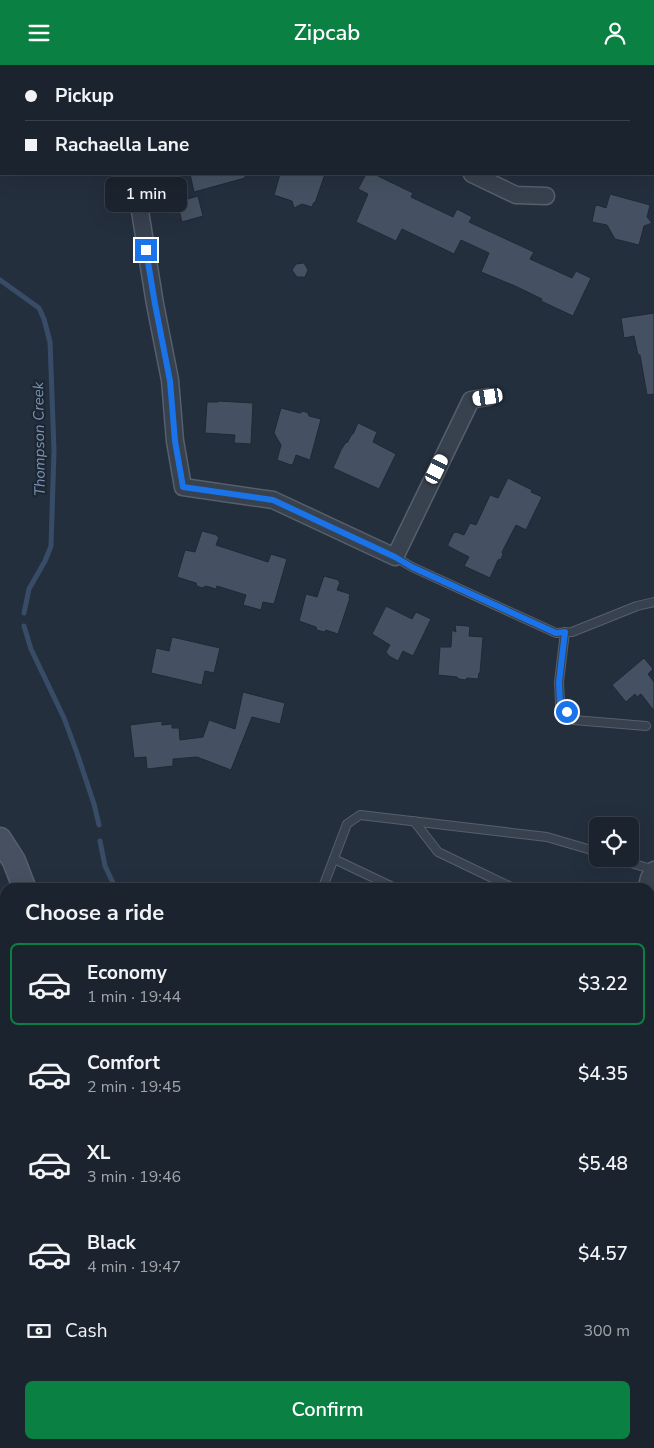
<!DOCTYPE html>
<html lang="en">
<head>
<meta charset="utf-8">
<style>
	:root { --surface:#1b232e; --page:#282f3a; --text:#f1f3f6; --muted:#a0a4aa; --line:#39404a; --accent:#0b8043 }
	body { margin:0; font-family:"Nunito Sans",sans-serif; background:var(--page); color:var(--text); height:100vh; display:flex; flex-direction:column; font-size:19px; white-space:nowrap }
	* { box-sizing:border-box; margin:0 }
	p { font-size:16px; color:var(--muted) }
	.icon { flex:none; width:28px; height:28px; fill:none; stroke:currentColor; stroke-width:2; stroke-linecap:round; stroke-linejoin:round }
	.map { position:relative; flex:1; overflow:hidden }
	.drawer { position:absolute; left:0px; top:818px; width:655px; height:566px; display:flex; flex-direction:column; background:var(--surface); border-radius:15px 15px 0 0; box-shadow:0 5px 20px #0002,0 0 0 1px var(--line) }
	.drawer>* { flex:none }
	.banner { position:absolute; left:0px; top:0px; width:655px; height:110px; box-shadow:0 5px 20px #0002,0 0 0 1px var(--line); display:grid; align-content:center; height:110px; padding:0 25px; background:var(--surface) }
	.buttons { position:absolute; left:589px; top:752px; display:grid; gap:10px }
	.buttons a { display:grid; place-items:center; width:50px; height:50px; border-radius:8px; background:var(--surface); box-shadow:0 5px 20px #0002,0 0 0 1px var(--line); font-size:25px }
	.end { position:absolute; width:22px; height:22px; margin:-11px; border:6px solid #1a73e8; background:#fff; box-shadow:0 0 0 2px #fff }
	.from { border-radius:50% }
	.bubble { position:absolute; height:35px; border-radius:8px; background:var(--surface); box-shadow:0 5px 20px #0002,0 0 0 1px var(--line); font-size:16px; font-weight:600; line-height:35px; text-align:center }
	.car { position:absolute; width:15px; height:30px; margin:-15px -8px; border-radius:6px; box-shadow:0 0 4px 1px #0007; background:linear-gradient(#fff 24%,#345 0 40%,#fff 0 76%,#345 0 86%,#fff 0) }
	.banner b { display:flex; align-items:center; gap:18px; height:48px; font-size:19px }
	.banner b+b { border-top:1px solid var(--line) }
	.banner i { width:12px; height:12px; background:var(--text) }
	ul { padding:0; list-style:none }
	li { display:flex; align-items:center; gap:15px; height:82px; margin:0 10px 8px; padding:0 15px; border:2px solid transparent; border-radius:8px }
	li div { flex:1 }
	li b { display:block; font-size:19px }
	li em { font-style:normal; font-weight:600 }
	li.selected { border-color:var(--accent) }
	li>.icon { width:45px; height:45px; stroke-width:1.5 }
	h2 { padding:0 25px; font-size:22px; line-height:60px }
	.pay { display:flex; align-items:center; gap:12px; height:55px; padding:0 25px; font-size:19px }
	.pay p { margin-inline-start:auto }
	.cta { display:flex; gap:10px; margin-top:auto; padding:10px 25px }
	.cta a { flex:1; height:58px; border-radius:8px; background:var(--accent); color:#fff; font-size:20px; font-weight:600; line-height:58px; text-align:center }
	header { display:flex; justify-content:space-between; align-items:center; height:65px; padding:0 25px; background:var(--accent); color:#fff; font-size:22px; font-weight:600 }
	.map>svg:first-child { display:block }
</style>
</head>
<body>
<header><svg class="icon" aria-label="menu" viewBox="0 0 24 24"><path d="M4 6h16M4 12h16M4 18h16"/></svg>Zipcab<svg class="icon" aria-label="person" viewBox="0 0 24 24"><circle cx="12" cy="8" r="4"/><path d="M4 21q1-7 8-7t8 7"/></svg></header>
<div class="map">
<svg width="654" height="1383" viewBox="0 0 654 1383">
	<rect width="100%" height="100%" fill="#242f3e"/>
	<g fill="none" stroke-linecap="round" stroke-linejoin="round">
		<g stroke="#394c67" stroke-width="5">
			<path d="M0 215 39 243 44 254 50 277 54 385 51 481 45 496 29 524 24 548"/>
			<path d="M24 561 31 584 64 653 77 688 94 739 99 760"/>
			<path d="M100 776 105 801 115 822"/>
			<path d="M112 1383 117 1379"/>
		</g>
	</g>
	<g fill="#455162" stroke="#1f2835">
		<path d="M190 109H245V113L194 127Z"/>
		<path d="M280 109H325L315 138 314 137 312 142 302 139 294 143 292 136 274 130Z"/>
		<path d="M366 109H374L413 128 411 132 453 152 457 144 472 152 469 157 534 187 530 194 572 213 576 206 591 213 573 251 541 236 542 234 515 221 481 207 489 188 461 175 454 189 402 164 396 176 356 157 368 129 358 124Z"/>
		<path d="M610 129 650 140 647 152 652 158 644 161 639 180 615 174 607 160 592 157 595 142 597 140 606 143Z"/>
		<path d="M198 131 203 151 182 157 177 137Z"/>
		<path d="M304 198 308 205 305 212H297L292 205 296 199Z"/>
		<path d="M654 248V329L647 330 640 290H638L634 271 624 273 621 253Z"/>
		<path d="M218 336 253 338 251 379 234 378 235 370 205 368 207 337H218Z"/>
		<path d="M281 343 300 348 303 346 308 348 309 351 321 354 310 395 296 390 293 399H292L291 400 277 395 281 380 274 368Z"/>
		<path d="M358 358 377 367 373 377 396 389 379 424 333 403 341 385 346 377 347 378 352 369H353Z"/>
		<path d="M508 413 532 425 531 427 542 432 526 465 516 460 502 487 503 489 501 494 498 495 490 513 464 501 469 492 448 481V479L454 467 455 468 456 467 464 470 470 458 476 460 490 430 498 433Z"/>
		<path d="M202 466 217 470V471L219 472 216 480 268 497 271 489 287 494 274 539 263 537 261 545 243 540 246 530 217 521 216 524 206 521 202 523 197 521 196 518 177 512 185 485 195 487Z"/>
		<path d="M324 511 339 515 338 516 340 517 337 525 350 529 349 533H350L338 569 326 565 324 567 317 565 316 562 299 556 306 529 317 532Z"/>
		<path d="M386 541 412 554 416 547 431 554 413 591 403 586 398 596 389 591 386 587 390 580 372 569Z"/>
		<path d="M455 560 468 561 470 562 469 571 483 572 480 608H479L478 614 467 613 465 615 459 614 457 612 438 610 440 582H451L452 565 456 567Z"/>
		<path d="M172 572 220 583 214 608 205 606 202 620 151 608 156 583 169 586Z"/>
		<path d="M644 593 653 604 648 609 654 617V646L641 629 637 632 635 629 626 637 612 620Z"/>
		<path d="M243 627 285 638 280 659 252 652 231 705 197 692 173 694V701L147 704 146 692 134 693 130 660 162 656V660L172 659V663H179L180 675 203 672 209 655 235 664Z"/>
	</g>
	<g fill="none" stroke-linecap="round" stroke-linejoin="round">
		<g stroke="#565f6c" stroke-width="10">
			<g id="lane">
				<path d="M395 492 412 502 556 568 572 567 637 541 654 537"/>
				<path d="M565 567 559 617 560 639 574 655 646 661"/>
				<path d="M414 756 438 787 511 822"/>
				<path d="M334 794 393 822"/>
				<path d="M618 794 654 805"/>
				<path d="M323 822 347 759 360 750 547 772 598 787"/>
			</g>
		</g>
		<g stroke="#565f6c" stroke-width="19">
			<g id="street">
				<path d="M106 0V1"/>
				<path d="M134 109 155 239 170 315 175 376 183 422 273 435 395 492 471 335 488 332"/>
				<path d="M472 109 516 130 546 131"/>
				<path d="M647 822 649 813 654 805"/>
				<path d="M650 892 654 896"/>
				<path d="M650 1266 654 1265"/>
				<path d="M188 1383 190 1379"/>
				<path d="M618 1383 620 1379"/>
			</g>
		</g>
		<g stroke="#565f6c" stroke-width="25">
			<g id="secondary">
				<path d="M0 774 14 796 24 822"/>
				<path d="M0 1316 5 1304"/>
			</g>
		</g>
		<use href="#lane" stroke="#38414e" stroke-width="8"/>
		<use href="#street" stroke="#38414e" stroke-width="16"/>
		<use href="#secondary" stroke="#465061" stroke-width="22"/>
	</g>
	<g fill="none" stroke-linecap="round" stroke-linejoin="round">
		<path stroke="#1a73e8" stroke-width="6" d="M146 185 155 239 170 316 175 376 183 422 273 435 395 492 412 502 556 568 565 567 559 617 560 639 567 647"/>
	</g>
	<g text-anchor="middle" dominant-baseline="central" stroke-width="4.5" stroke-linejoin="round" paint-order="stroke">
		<g font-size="15" font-style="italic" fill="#7c92b1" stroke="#1d2633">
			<text transform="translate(39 374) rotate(-91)">Thompson Creek</text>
		</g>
	</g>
</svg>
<div class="buttons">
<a><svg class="icon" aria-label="locate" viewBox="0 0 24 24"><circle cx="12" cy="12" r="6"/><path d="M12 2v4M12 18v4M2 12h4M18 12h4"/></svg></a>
</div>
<i class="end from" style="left:567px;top:647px"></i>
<i class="end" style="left:146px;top:185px"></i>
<div class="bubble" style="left:105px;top:112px;width:82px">1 min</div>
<i class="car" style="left:488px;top:332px;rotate:261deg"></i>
<i class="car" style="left:437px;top:404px;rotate:26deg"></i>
<div class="banner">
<b><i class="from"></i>Pickup</b>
<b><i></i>Rachaella Lane</b>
</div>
<section class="drawer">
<h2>Choose a ride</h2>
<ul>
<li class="selected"><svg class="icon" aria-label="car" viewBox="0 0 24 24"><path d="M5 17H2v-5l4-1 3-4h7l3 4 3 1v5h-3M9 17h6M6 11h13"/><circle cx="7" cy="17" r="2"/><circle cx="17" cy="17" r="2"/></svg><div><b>Economy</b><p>1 min · 19:44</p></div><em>$3.22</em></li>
<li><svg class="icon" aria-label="car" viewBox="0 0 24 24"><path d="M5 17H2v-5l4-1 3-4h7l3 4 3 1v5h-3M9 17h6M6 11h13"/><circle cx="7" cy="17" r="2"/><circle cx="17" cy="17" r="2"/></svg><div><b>Comfort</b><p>2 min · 19:45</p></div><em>$4.35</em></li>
<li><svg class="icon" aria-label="car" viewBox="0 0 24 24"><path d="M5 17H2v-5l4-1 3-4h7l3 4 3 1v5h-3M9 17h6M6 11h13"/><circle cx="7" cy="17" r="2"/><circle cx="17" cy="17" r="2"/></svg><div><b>XL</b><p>3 min · 19:46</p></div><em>$5.48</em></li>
<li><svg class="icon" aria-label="car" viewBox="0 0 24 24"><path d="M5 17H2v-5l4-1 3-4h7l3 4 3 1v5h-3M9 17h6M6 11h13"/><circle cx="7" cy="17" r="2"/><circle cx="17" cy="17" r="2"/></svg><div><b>Black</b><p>4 min · 19:47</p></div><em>$4.57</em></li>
</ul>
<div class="pay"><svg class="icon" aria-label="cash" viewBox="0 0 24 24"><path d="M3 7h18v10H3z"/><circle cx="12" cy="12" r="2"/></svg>Cash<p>300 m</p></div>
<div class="cta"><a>Confirm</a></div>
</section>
</div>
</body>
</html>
